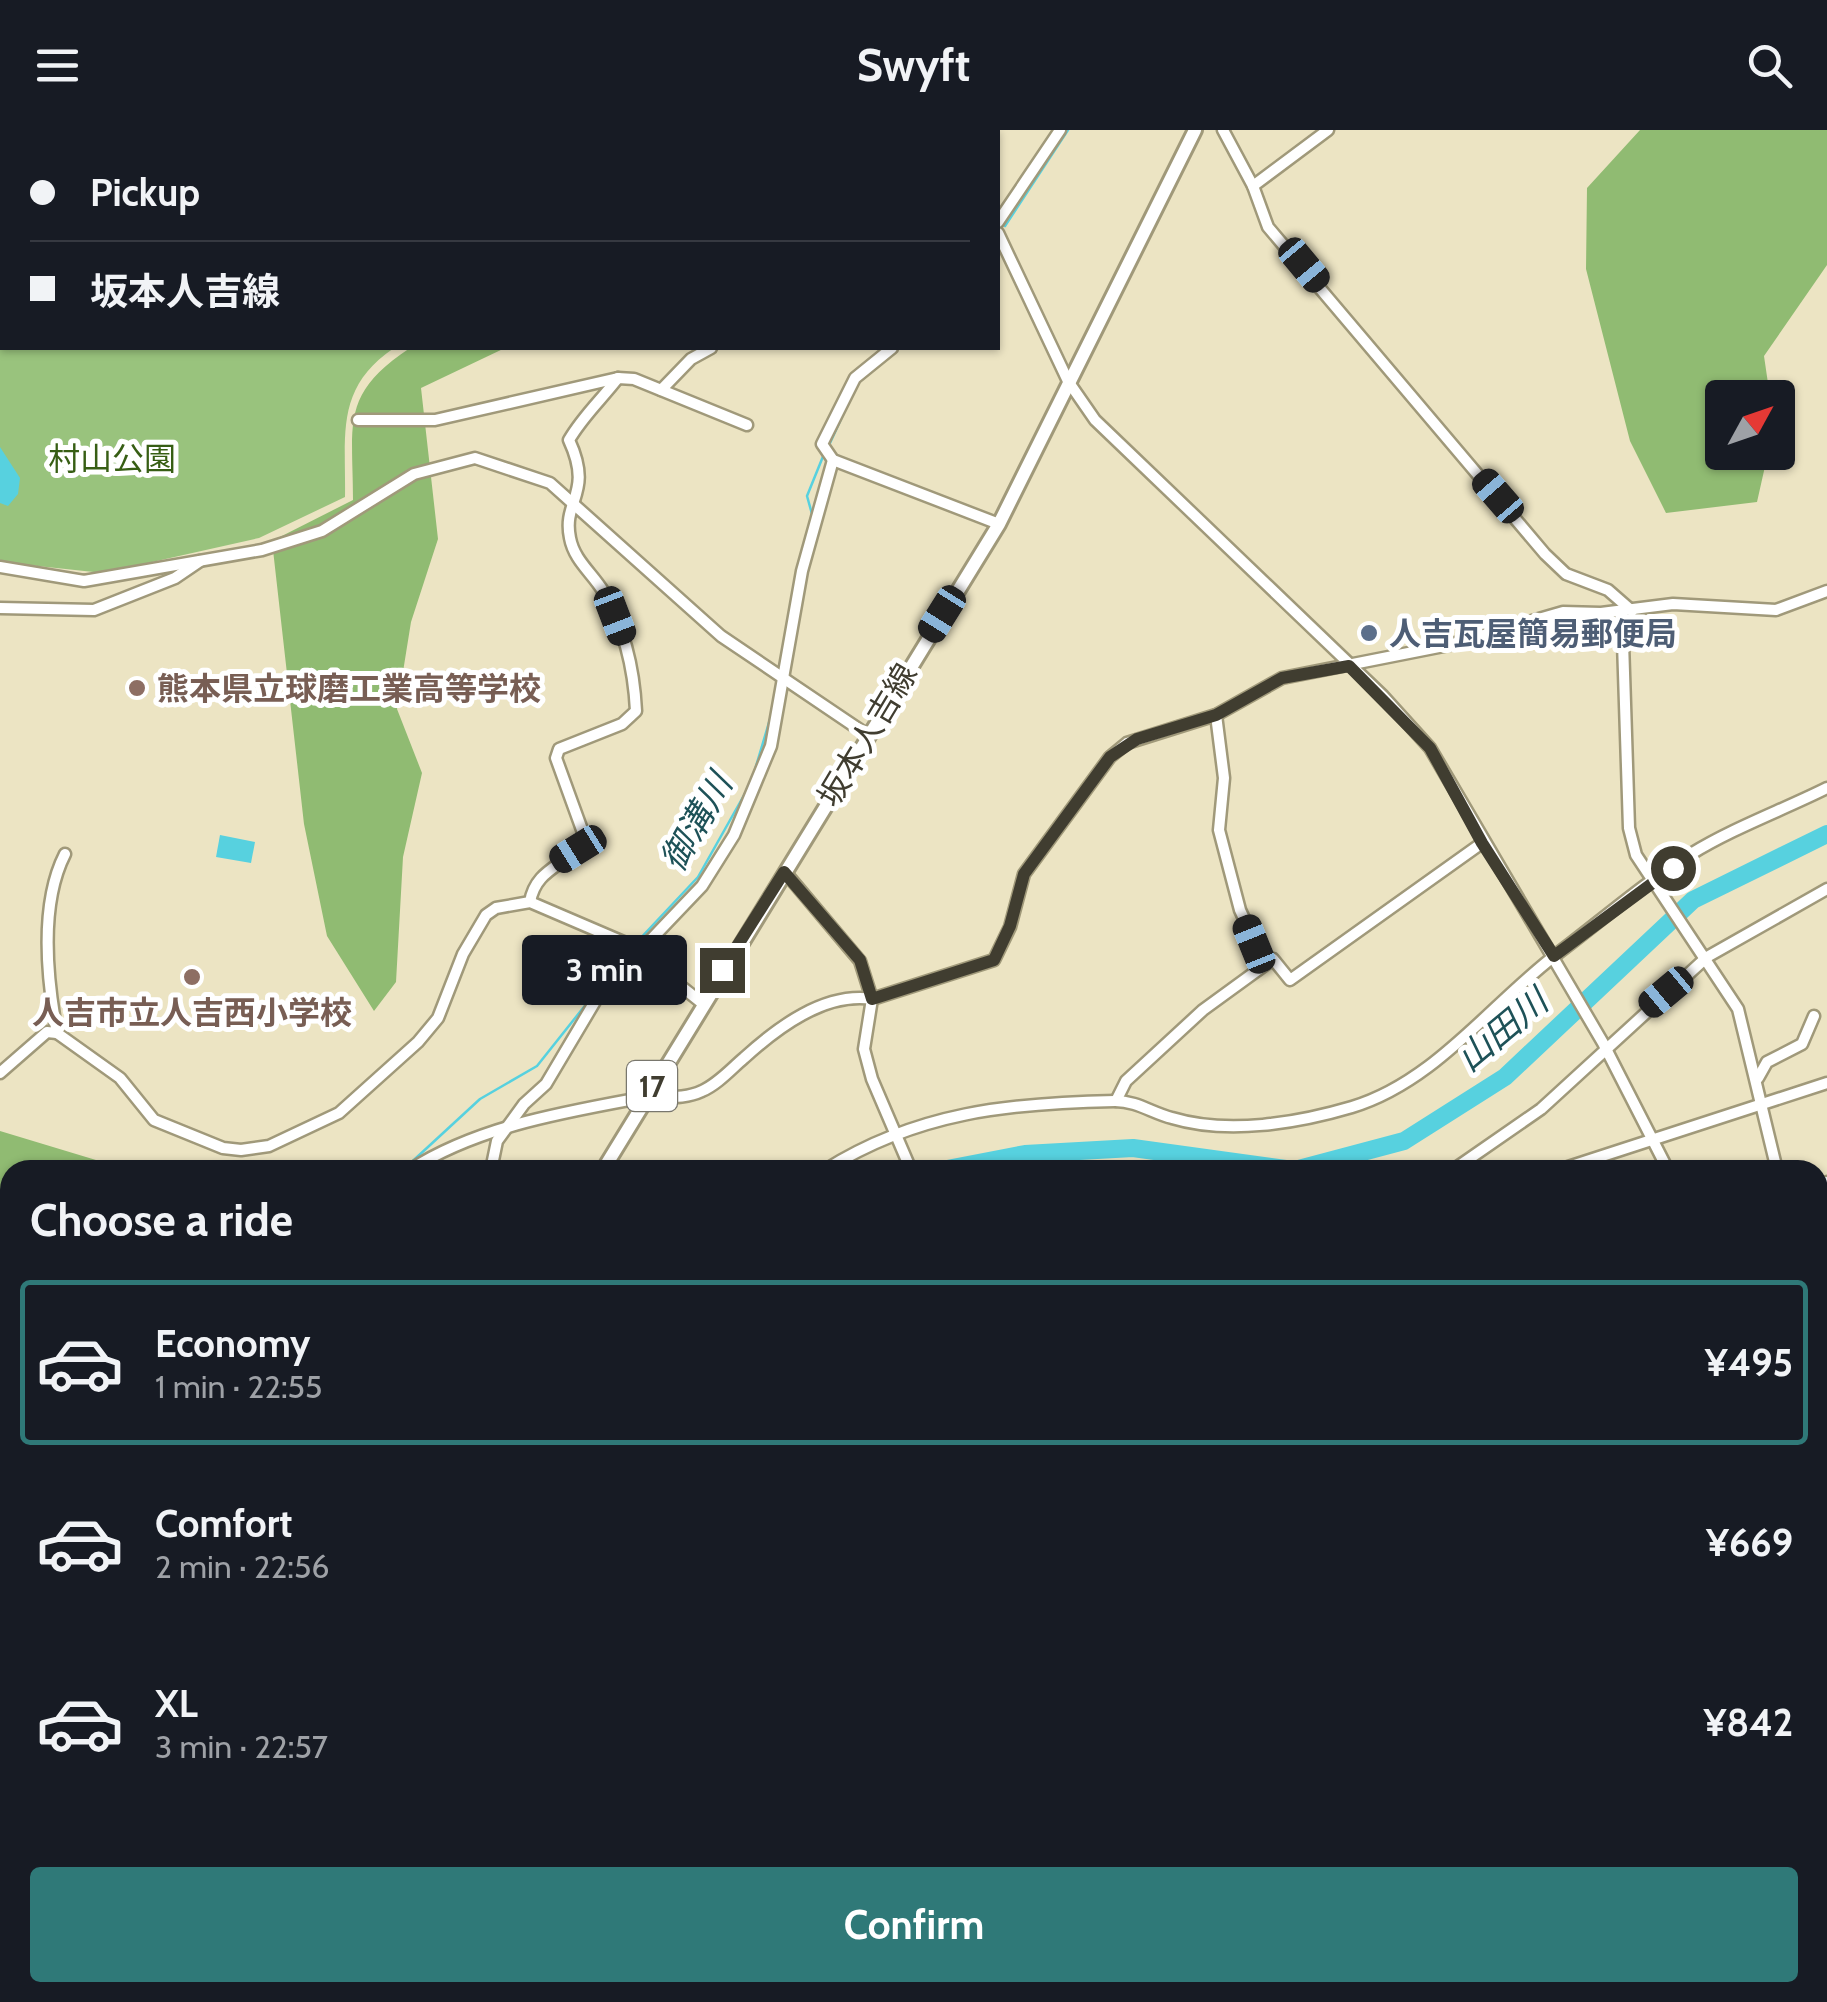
<!DOCTYPE html>
<html lang="en">
<head>
<meta charset="utf-8">
<style>
	:root { --surface:#171b24; --page:#20242c; --text:#f1f3f6; --muted:#9ea1a6; --line:#363941; --accent:#2f7978 }
	body { margin:0; font-family:Cabin,"Noto Sans JP",sans-serif; background:var(--page); color:var(--text); height:100vh; display:flex; flex-direction:column; font-size:38px; white-space:nowrap }
	* { box-sizing:border-box; margin:0 }
	p { font-size:32px; color:var(--muted) }
	.icon { flex:none; width:55px; height:55px; fill:none; stroke:currentColor; stroke-width:2; stroke-linecap:round; stroke-linejoin:round }
	.map { position:relative; flex:1; overflow:hidden }
	.drawer { position:absolute; left:0px; top:1030px; width:1828px; height:842px; display:flex; flex-direction:column; background:var(--surface); border-radius:30px 30px 0 0; box-shadow:0 2px 8px #0004 }
	.drawer>* { flex:none }
	.banner { position:absolute; left:0px; top:0px; width:1000px; height:220px; box-shadow:0 2px 8px #0004; display:grid; align-content:center; height:220px; padding:0 30px; background:var(--surface) }
	.needle { width:65px; rotate:50deg }
	.controls { position:absolute; left:1705px; top:250px; display:grid; gap:20px }
	.controls a { display:grid; place-items:center; width:90px; height:90px; border-radius:10px; background:var(--surface); box-shadow:0 2px 8px #0004; font-size:50px }
	.end { position:absolute; width:45px; height:45px; margin:-22px; border:12px solid #403d30; background:#fff; box-shadow:0 0 0 5px #fff }
	.from { border-radius:50% }
	.bubble { position:absolute; height:70px; border-radius:10px; background:var(--surface); box-shadow:0 2px 8px #0004; font-size:32px; font-weight:700; line-height:70px; text-align:center }
	.car { position:absolute; width:30px; height:60px; margin:-30px -15px; border-radius:12px; box-shadow:0 0 8px 2px #0007; background:linear-gradient(#222 24%,#8ab4d8 0 40%,#222 0 76%,#8ab4d8 0 86%,#222 0) }
	.banner b { display:flex; align-items:center; gap:35px; height:95px; font-size:38px }
	.banner b+b { border-top:2px solid var(--line) }
	.banner i { width:25px; height:25px; background:var(--text) }
	ul { padding:0; list-style:none }
	li { display:flex; align-items:center; gap:30px; height:165px; margin:0 20px 15px; padding:0 10px; border:5px solid transparent; border-radius:10px }
	li div { flex:1 }
	li b { display:block; font-size:38px }
	li em { font-style:normal; font-weight:700 }
	li.active { border-color:var(--accent) }
	li>.icon { width:90px; height:90px; stroke-width:1.5 }
	h2 { padding:0 30px; font-size:45px; line-height:120px }
	.action { display:flex; gap:20px; margin-top:auto; padding:20px 30px }
	.action a { flex:1; height:115px; border-radius:10px; background:var(--accent); color:#fff; font-size:40px; font-weight:700; line-height:115px; text-align:center }
	header { display:flex; justify-content:space-between; align-items:center; height:130px; padding:0 30px; background:var(--surface); font-size:45px; font-weight:700 }
	.map>svg:first-child { display:block }
</style>
</head>
<body>
<header><svg class="icon" aria-label="menu" viewBox="0 0 24 24"><path d="M4 6h16M4 12h16M4 18h16"/></svg>Swyft<svg class="icon" aria-label="search" viewBox="0 0 24 24"><circle cx="10" cy="10" r="6"/><path d="M15 15l6 6"/></svg></header>
<div class="map">
<svg width="1827" height="1872" viewBox="0 0 1827 1872">
	<rect width="100%" height="100%" fill="#ece4c3"/>
	<path fill="#99c37d" d="M0 0H658L2 2V218H394C335 258 346 304 345 367L259 408 103 443 0 432Z"/>
	<g fill="#90bb72">
		<path d="M1640 0H1827V135L1764 226 1770 267 1722 268V322L1768 323 1757 372 1666 383 1630 311 1586 139 1587 58Z"/>
		<path d="M410 218H505L421 258 438 409 411 492 397 579 422 643 403 727 396 852 374 881 327 806 304 694 272 411 353 370C353 294 340 264 410 218Z"/>
		<path d="M0 1001 129 1040H10V1082L0 1077Z"/>
	</g>
	<g fill="#57d1df">
		<path d="M0 317 20 348 18 364 8 376 0 373Z"/>
		<path d="M220 705 255 712 251 733 216 727Z"/>
	</g>
	<g fill="none" stroke-linecap="round" stroke-linejoin="round">
		<g stroke="#57d1df" stroke-width="2.5">
			<path d="M1005 96 1068 0"/>
			<path d="M878 236 899 218"/>
			<path d="M830 313 857 254 868 244"/>
			<path d="M800 430 812 384 807 366 824 324"/>
			<path d="M754 643 773 579"/>
			<path d="M636 813 698 747 747 660"/>
			<path d="M403 1040 480 969 537 936 630 819"/>
			<path d="M0 1259 10 1262"/>
		</g>
		<g stroke="#57d1df" stroke-width="18">
			<path d="M942 1040 1025 1024 1133 1018 1293 1040"/>
			<path d="M1295 1040 1404 1011 1505 947 1693 770 1827 704"/>
			<path d="M1818 1405 1827 1399"/>
			<path d="M0 1559 10 1562"/>
		</g>
		<g stroke="#a0997a" stroke-width="15">
			<g id="minor">
				<path d="M950 0 952 2"/>
				<path d="M1223 0 1253 56 1268 97 1545 424 1566 444 1608 460 1632 481"/>
				<path d="M836 2 837 0"/>
				<path d="M1253 56 1328 0"/>
				<path d="M998 92 1060 0"/>
				<path d="M998 103 1068 251 1095 290 1383 566 1430 618 1603 913 1668 1040"/>
				<path d="M892 218 855 248 822 314 833 330 999 394"/>
				<path d="M661 260 691 229 711 218"/>
				<path d="M358 290H435L618 248 634 249 747 295"/>
				<path d="M0 437 84 451 262 420 322 401 414 344 475 328 550 353 721 506 866 604"/>
				<path d="M0 478 94 480 175 448 200 431"/>
				<path d="M1622 481 1629 698 1636 725 1738 879 1777 1040"/>
				<path d="M1216 585 1224 648 1219 700 1240 780 1265 834"/>
				<path d="M65 724C39 775 47 849 57 903L120 948 154 990 223 1018 241 1020 269 1016 339 983 418 912 438 888 463 824 486 785 496 778 530 772 628 814 702 873"/>
				<path d="M785 742 860 831 872 869 864 919 872 949 911 1040"/>
				<path d="M530 772C536 736 570 736 585 708L556 628 559 619 622 594 636 581C634 539 625 499 603 461 592 443 574 430 570 408 562 370 594 364 569 310 583 286 601 270 618 248"/>
				<path d="M0 943 47 902 57 903"/>
				<path d="M1758 948 1767 932 1802 914 1814 886"/>
				<path d="M1116 971 1126 951 1203 880 1273 829 1290 850 1482 713"/>
				<path d="M410 1040C475 998 559 983 635 969 657 965 681 971 702 961 718 954 731 939 744 928 777 898 824 862 872 869L994 830 1010 797 1024 744 1110 627 1127 613 1216 585 1282 548 1449 515 1563 482 1601 483 1673 474 1776 480 1827 461"/>
				<path d="M491 1040 497 1011 524 974 546 954 600 863 702 756 734 705 771 616 802 441 833 330"/>
				<path d="M825 1040C917 982 1010 973 1115 971 1137 971 1152 983 1172 988 1228 1005 1298 993 1352 977 1435 952 1491 874 1557 824 1601 791 1644 753 1691 724 1733 698 1783 680 1827 658"/>
				<path d="M1453 1040 1541 979 1707 827 1827 759"/>
				<path d="M1559 1040 1827 953"/>
				<path d="M1818 1055 1827 1052"/>
				<path d="M0 1115 10 1119"/>
				<path d="M0 1264 10 1268"/>
				<path d="M1818 1358 1827 1353"/>
				<path d="M0 1391 10 1367"/>
				<path d="M0 1410 10 1415"/>
				<path d="M0 1513 10 1487"/>
				<path d="M0 1526 10 1530"/>
				<path d="M1818 1543 1827 1550"/>
				<path d="M3 1580 0 1590 10 1603"/>
				<path d="M0 1709 10 1719"/>
				<path d="M1818 1711 1827 1702"/>
				<path d="M1818 1756 1827 1766"/>
				<path d="M163 1862 173 1872"/>
				<path d="M591 1862 602 1872"/>
				<path d="M838 1862 851 1872"/>
				<path d="M1005 1862 1016 1872"/>
				<path d="M1125 1862 1136 1872"/>
				<path d="M1659 1862 1667 1872"/>
				<path d="M384 1872 392 1862"/>
				<path d="M523 1872 531 1862"/>
				<path d="M1232 1872 1234 1862"/>
				<path d="M1510 1872 1523 1862"/>
				<path d="M1813 1872 1827 1861"/>
			</g>
		</g>
		<g stroke="#a0997a" stroke-width="18">
			<g id="major">
				<path d="M603 1040 999 394 1195 0"/>
				<path d="M1818 1165 1827 1161"/>
				<path d="M1818 1301 1827 1319"/>
				<path d="M0 1762 10 1752"/>
				<path d="M19 1872 28 1862"/>
				<path d="M616 1872 626 1862"/>
			</g>
		</g>
		<use href="#minor" stroke="#fff" stroke-width="10"/>
		<use href="#major" stroke="#fff" stroke-width="12"/>
		<g stroke="#969079" stroke-width="6">
			<g id="rail">
				<path d="M0 1148 10 1153"/>
				<path d="M876 1862 883 1872"/>
			</g>
		</g>
		<use href="#rail" stroke="#fff" stroke-width="2.5" stroke-dasharray="8" stroke-linecap="butt"/>
	</g>
	<g fill="none" stroke-linecap="round" stroke-linejoin="round">
		<path stroke="#403d30" stroke-width="12" d="M722 840 784 742 860 830 872 869 994 830 1010 796 1024 744 1110 627 1137 609 1216 585 1282 548 1349 536 1430 618 1482 713 1554 826 1673 738"/>
	</g>
	<circle fill="#5c6f8a" stroke="#fff" stroke-width="4" cx="1369" cy="503" r="10"/>
	<g fill="#8d6e63" stroke="#fff" stroke-width="4">
		<circle cx="137" cy="558" r="10"/>
		<circle cx="192" cy="847" r="10"/>
	</g>
	<g text-anchor="middle" dominant-baseline="central" stroke-width="10" stroke-linejoin="round" paint-order="stroke">
		<rect fill="#fff" stroke="#79776e" stroke-width="2.5" x="627" y="931" width="50" height="50" rx="8"/>
		<g font-size="30" font-weight="bold" fill="#403d30">
			<text x="652" y="956">17</text>
		</g>
		<g font-size="32" fill="#375e14" stroke="#fff">
			<text x="112" y="328">村山公園</text>
		</g>
		<g font-size="32" font-weight="bold" fill="#4e5e75" stroke="#fff" text-anchor="start">
			<text x="1389" y="503">人吉瓦屋簡易郵便局</text>
		</g>
		<g font-size="32" font-weight="bold" fill="#785e54" stroke="#fff" text-anchor="start">
			<text x="157" y="558">熊本県立球磨工業高等学校</text>
			<text x="192" y="882" text-anchor="middle">人吉市立人吉西小学校</text>
		</g>
		<g font-size="32" fill="#403d30" stroke="#fff">
			<text transform="translate(867 605) rotate(-59)">坂本人吉線</text>
		</g>
		<g font-size="35" font-style="italic" fill="#1e5258" stroke="#fff">
			<text transform="translate(696 692) rotate(-60)">御溝川</text>
			<text transform="translate(1502 900) rotate(-40)">山田川</text>
		</g>
	</g>
</svg>
<div class="controls">
<a><svg class="needle" viewBox="-14 -14 28 28"><path d="M0-13l5 13h-10z" fill="#e53935"/><path d="M0 13l5-13h-10z" fill="#9ea1a6"/></svg></a>
</div>
<i class="end from" style="left:1673px;top:738px"></i>
<i class="end" style="left:722px;top:840px"></i>
<div class="bubble" style="left:522px;top:805px;width:165px">3 min</div>
<i class="car" style="left:1304px;top:135px;rotate:140deg"></i>
<i class="car" style="left:1498px;top:366px;rotate:319deg"></i>
<i class="car" style="left:942px;top:484px;rotate:212deg"></i>
<i class="car" style="left:615px;top:486px;rotate:159deg"></i>
<i class="car" style="left:578px;top:719px;rotate:238deg"></i>
<i class="car" style="left:1254px;top:814px;rotate:338deg"></i>
<i class="car" style="left:1666px;top:862px;rotate:230deg"></i>
<div class="banner">
<b><i class="from"></i>Pickup</b>
<b><i></i>坂本人吉線</b>
</div>
<section class="drawer">
<h2>Choose a ride</h2>
<ul>
<li class="active"><svg class="icon" aria-label="car" viewBox="0 0 24 24"><path d="M5 17H2v-5l4-1 3-4h7l3 4 3 1v5h-3M9 17h6M6 11h13"/><circle cx="7" cy="17" r="2"/><circle cx="17" cy="17" r="2"/></svg><div><b>Economy</b><p>1 min · 22:55</p></div><em>¥495</em></li>
<li><svg class="icon" aria-label="car" viewBox="0 0 24 24"><path d="M5 17H2v-5l4-1 3-4h7l3 4 3 1v5h-3M9 17h6M6 11h13"/><circle cx="7" cy="17" r="2"/><circle cx="17" cy="17" r="2"/></svg><div><b>Comfort</b><p>2 min · 22:56</p></div><em>¥669</em></li>
<li><svg class="icon" aria-label="car" viewBox="0 0 24 24"><path d="M5 17H2v-5l4-1 3-4h7l3 4 3 1v5h-3M9 17h6M6 11h13"/><circle cx="7" cy="17" r="2"/><circle cx="17" cy="17" r="2"/></svg><div><b>XL</b><p>3 min · 22:57</p></div><em>¥842</em></li>
</ul>
<div class="action"><a>Confirm</a></div>
</section>
</div>
</body>
</html>
